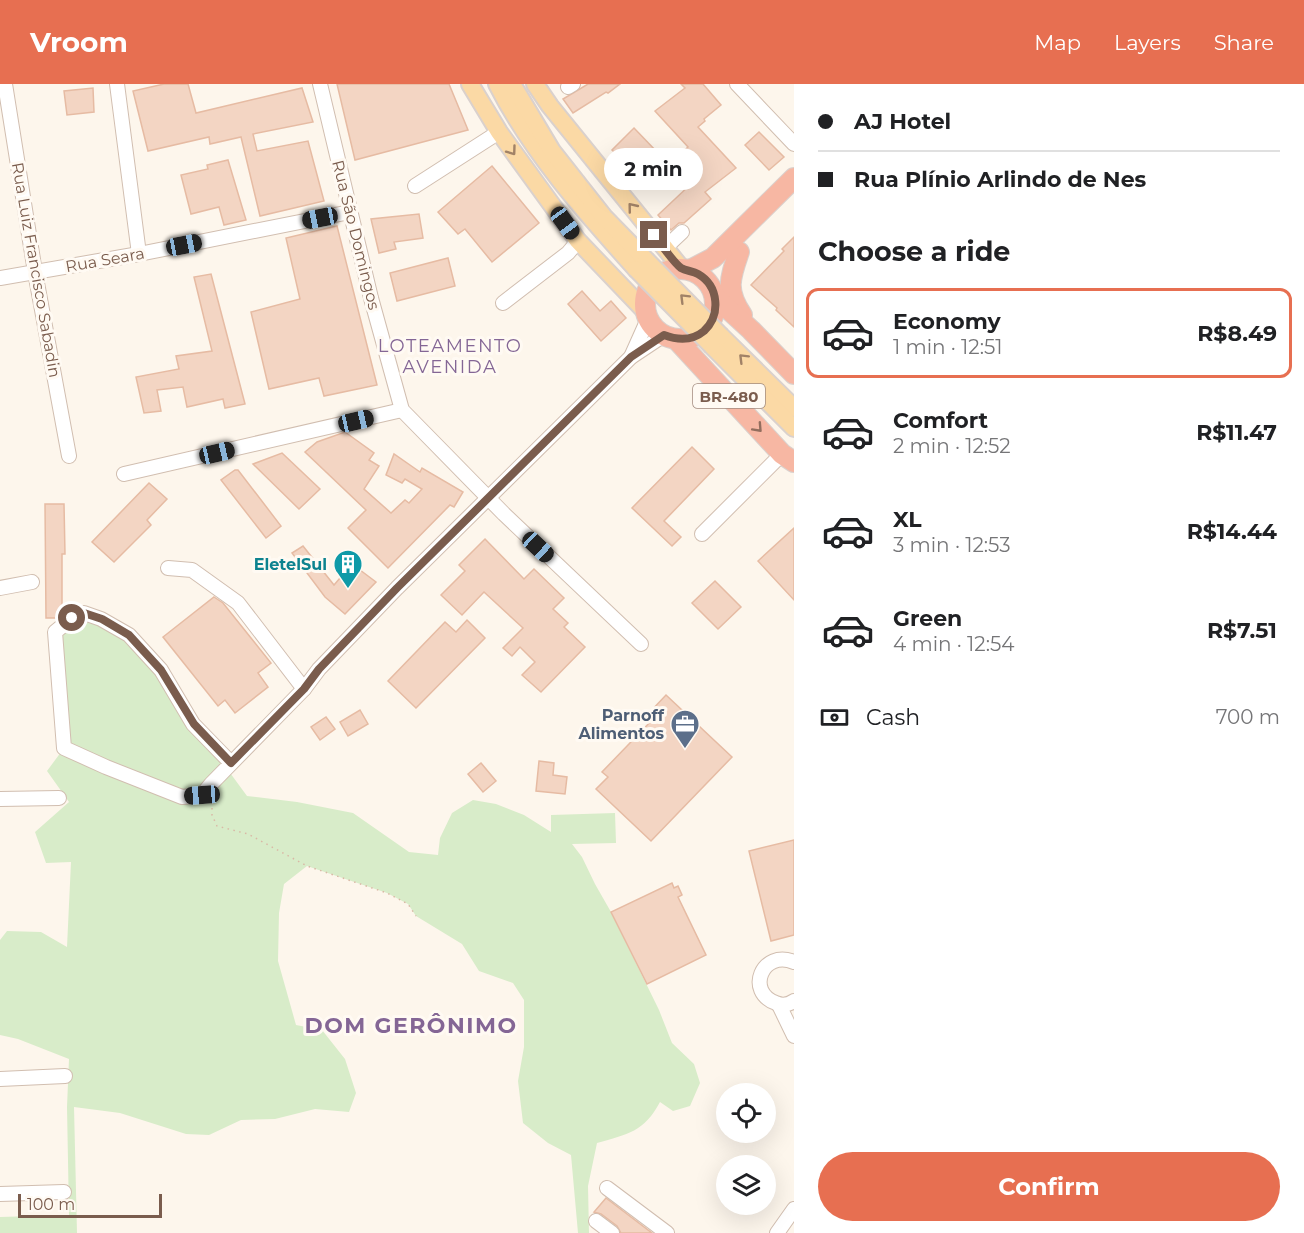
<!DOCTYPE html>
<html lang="en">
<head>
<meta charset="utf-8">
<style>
	:root { --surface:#fff; --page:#f2f2f2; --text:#202124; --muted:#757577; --line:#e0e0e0; --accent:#e76f51 }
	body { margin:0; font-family:Montserrat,sans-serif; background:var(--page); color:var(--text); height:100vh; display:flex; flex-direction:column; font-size:22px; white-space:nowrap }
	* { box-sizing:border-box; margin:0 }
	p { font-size:20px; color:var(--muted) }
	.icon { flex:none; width:33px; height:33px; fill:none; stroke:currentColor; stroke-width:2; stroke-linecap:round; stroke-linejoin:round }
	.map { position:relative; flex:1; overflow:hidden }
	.sheet { display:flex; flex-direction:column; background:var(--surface); width:510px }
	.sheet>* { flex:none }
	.hud { display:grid; align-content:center; height:132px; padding:0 24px; background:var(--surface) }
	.buttons { position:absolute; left:716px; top:999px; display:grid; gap:12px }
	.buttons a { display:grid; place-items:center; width:60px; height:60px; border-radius:50%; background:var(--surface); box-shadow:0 6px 24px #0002; font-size:30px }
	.scale { position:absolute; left:18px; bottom:15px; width:144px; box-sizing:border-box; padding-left:6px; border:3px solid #7a5c4d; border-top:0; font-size:16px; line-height:21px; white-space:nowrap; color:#7a5c4d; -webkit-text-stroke:4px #fffaf3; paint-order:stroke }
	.end { position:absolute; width:27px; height:27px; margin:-14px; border:8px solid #7a5c4d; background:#fff; box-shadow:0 0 0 3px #fff }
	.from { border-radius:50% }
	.bubble { position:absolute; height:42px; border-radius:21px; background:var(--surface); box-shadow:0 6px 24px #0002; font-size:20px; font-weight:700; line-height:42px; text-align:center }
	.car { position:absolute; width:18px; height:36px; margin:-18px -9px; border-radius:8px; box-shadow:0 0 4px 2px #0007; background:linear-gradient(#222 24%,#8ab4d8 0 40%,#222 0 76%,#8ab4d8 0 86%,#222 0) }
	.hud b { display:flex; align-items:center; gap:21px; height:57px; font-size:22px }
	.hud b+b { border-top:2px solid var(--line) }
	.hud i { width:15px; height:15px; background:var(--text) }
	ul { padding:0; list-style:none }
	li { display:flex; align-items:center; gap:18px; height:90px; margin:0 12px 9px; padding:0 12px; border:3px solid transparent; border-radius:12px }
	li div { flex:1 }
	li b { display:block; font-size:22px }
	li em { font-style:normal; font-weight:700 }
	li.on { border-color:var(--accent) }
	li>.icon { width:54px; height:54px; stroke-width:1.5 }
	h2 { padding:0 24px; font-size:27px; line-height:72px }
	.pay { display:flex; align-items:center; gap:15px; height:66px; padding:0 24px; font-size:22px }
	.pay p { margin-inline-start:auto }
	.action { display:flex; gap:12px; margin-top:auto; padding:12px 24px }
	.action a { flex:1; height:69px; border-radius:36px; background:var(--accent); color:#fff; font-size:24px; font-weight:700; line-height:69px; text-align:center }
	header { display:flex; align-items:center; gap:36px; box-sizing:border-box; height:84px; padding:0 30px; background:var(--accent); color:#fff }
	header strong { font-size:28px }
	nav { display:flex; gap:33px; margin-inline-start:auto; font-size:21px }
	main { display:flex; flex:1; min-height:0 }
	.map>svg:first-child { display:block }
</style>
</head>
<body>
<header>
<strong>Vroom</strong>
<nav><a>Map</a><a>Layers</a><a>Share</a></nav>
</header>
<main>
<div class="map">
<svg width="794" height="1149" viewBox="0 0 794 1149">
	<rect width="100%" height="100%" fill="#fdf6ec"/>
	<path fill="#d8ecc9" d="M84 529 129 551 247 712 297 718 353 729 409 768 438 771 440 754 452 729 473 716 496 720 524 731 551 748V731L615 729 616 759 572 760 582 773 595 800 611 828 659 926 672 959 694 980 700 999 690 1022 673 1027 660 1018C644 1048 628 1050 597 1059L588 1102 589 1149H578L571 1071 548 1059 523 1039 518 997 524 963V916L513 899 479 887 462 860 416 832 408 820 387 809 307 782 284 800 279 829 278 877 296 941 322 946 345 975 356 1009 349 1028 315 1025 275 1035 241 1036 209 1051 186 1050 120 1029 74 1023 77 1149H0V1133L69 1131 67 1023 69 975 18 955 0 951V856L7 847 41 848 67 863 71 778 46 779 35 748 69 718 47 687 64 664 55 548Z"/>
	<g fill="#f3d5c3" stroke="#e6bba3" stroke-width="1.5">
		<path d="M164 0H188L196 29 302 4 313 38 253 50 257 67 308 57 324 117 260 132 241 53 210 60 209 53 148 67 133 7Z"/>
		<path d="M337 0H449L468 46 355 76Z"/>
		<path d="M588 0H620L608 9 606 8 573 29 563 15Z"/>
		<path d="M681 0H703L721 21 704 35 705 37 698 43 736 84 705 108 711 115 684 139H679L671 146 658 131 692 99 676 82 666 91 660 85 672 73 674 75 688 63 655 27 685 4Z"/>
		<path d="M93 4 94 28 67 31 64 7Z"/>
		<path d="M634 44 657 68 635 88 612 66Z"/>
		<path d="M759 48 784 73 769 86 745 61Z"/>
		<path d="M228 76 246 136 224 141 219 123 191 130 181 91 208 85 207 81Z"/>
		<path d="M492 82 539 139 492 178 465 145 458 150 438 128Z"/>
		<path d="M419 130 423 154 394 158 396 165 379 169 371 135Z"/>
		<path d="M337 142 377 301 324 312 319 294 269 305 251 228 300 215 286 154Z"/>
		<path d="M794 153V243L776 226 777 224 751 201 784 167 782 165Z"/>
		<path d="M448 174 455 202 397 217 390 189Z"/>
		<path d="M211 190 245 320 225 324 223 315 187 323 183 303 157 306 161 327 144 329 136 293 179 285 176 272 212 267 194 193Z"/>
		<path d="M582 207 600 227 611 217 626 234 601 257 568 220Z"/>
		<path d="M345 348 374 369 369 376 379 382 364 405 391 429 405 416 409 419 422 405 405 395 402 399 386 391 394 370 420 388 422 384 463 408 454 423 450 421 388 484 348 444 366 426 305 368 317 358Z"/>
		<path d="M692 363 714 385 664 437 681 453 672 462 632 424Z"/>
		<path d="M282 369 320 405 299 425 253 380Z"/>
		<path d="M235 386H238L281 442 266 454 221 396Z"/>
		<path d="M149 399 167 415 147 436 151 441 114 478 92 458Z"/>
		<path d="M45 420H64L65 470H62V531L58 534H46Z"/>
		<path d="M794 444V516L758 477Z"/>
		<path d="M485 455 524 495 534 485 564 514 553 525 568 539 564 543 585 563 541 608 522 591 535 578 520 563 512 572 503 564 523 544 484 508 462 531 441 511 465 487 459 481Z"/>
		<path d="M303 462 334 501 352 480 376 498 345 530 325 513 292 469Z"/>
		<path d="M715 497 741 523 718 545 692 519Z"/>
		<path d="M214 513 223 519 271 579 258 589 268 603 235 629 225 616 218 622 163 553Z"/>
		<path d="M467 536 485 554 416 624 388 597 445 538 456 548Z"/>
		<path d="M666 611 732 673 651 757 596 705 608 693 602 688 654 634 649 629Z"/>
		<path d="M360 626 368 640 348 652 340 638Z"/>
		<path d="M326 633 335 645 320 656 311 643Z"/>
		<path d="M539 677 554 679 553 691 567 693 565 710 536 707Z"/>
		<path d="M481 679 496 697 483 708 468 690Z"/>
		<path d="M794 756V851L771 857 749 767Z"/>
		<path d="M672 799 674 804 678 802 682 811 678 813 706 871 647 900 611 828Z"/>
		<path d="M606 1114 652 1149H621L617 1142 601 1130 594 1128Z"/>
	</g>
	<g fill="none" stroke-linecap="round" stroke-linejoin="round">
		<g stroke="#d1beb0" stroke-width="16">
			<g id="minor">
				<path d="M5 0 35 188 69 372"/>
				<path d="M117 0 139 170"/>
				<path d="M320 0 371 214 402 326 504 430 641 560"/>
				<path d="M737 0 794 60"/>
				<path d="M568 3 573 0"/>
				<path d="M415 102 499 48"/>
				<path d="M665 164 682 148"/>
				<path d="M0 194 139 170 350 128"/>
				<path d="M503 219 568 169 578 157"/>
				<path d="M631 273 648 235"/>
				<path d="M124 390 402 326"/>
				<path d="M702 450 782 370"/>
				<path d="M168 484 192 486 238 519 304 605"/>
				<path d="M0 504 32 498"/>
				<path d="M231 679 193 640 161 586 129 551 101 535 84 529 72 534 55 548 64 664 106 683 182 713 202 711 211 700 304 605 319 585 397 504 631 273 664 251"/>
				<path d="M0 715 59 714"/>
				<path d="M794 878C762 865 745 908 776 919 782 922 788 921 794 917"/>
				<path d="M779 921 794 952"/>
				<path d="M0 995 65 992"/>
				<path d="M607 1104 667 1149"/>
				<path d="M0 1110 64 1108"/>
				<path d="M596 1137 612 1149"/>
				<path d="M777 1149 794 1125"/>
			</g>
		</g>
		<g stroke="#dad1cd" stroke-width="20">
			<g id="major">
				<path d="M470 0 499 48 578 157 646 228"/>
				<path d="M497 0C532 69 585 128 636 185"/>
				<path d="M512 0 552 67 604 133 646 176"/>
				<path d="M535 0 550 22 682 185"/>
				<path d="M721 252 794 324"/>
				<path d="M712 262 794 344"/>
			</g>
		</g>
		<g stroke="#dad1cd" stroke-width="22">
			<g id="highway">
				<path d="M739 168C730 194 725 206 742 231"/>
				<circle cx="680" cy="220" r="35"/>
				<path d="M690 186 713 174 794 94"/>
				<path d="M715 213 751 246 794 290"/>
				<path d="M676 255 782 370 794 378"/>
			</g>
		</g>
		<path stroke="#d9b8a5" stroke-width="1.5" stroke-dasharray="1.5 4.5" stroke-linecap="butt" d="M212 718V731L217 742 248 750 307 782 387 809 408 820 416 832"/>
		<use href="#minor" stroke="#fff" stroke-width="14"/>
		<use href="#major" stroke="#fbd9a5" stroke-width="16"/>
		<use href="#highway" stroke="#f7b7a3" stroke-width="20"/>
		<g stroke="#dad1cd" stroke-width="20" stroke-linecap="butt">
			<g id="major-bridge">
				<path d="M646 176 721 252"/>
				<path d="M636 185 712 262"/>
			</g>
		</g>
		<use href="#major-bridge" stroke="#fbd9a5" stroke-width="16"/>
	</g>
	<defs><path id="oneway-chevron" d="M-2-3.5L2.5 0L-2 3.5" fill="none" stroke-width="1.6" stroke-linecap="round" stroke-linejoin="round" transform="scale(1.5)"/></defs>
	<g stroke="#a18267">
		<use href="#oneway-chevron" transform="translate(512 67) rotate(54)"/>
		<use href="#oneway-chevron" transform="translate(632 123) rotate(-129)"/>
		<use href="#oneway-chevron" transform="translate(684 214) rotate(-135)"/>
		<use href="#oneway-chevron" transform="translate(743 274) rotate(-135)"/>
	</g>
	<use stroke="#936e5e" href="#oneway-chevron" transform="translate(758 344) rotate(47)"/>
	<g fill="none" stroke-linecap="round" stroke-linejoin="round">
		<path stroke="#7a5c4d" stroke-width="8" d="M72 534 84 529 102 535 129 551 161 586 194 640 231 679 304 605 319 585 397 504 631 273 664 251C677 256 692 257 704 247 721 231 719 202 698 190 693 187 686 187 681 184 673 178 661 160 654 151"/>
	</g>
	<defs>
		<g id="building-pin" transform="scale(1.5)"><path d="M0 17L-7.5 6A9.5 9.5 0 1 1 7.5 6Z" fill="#0f9aa8" stroke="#fffaf3"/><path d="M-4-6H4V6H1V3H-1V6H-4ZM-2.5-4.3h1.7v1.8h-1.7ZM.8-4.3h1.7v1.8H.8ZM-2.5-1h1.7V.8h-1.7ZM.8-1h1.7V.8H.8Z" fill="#fff"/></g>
		<g id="office-pin" transform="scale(1.5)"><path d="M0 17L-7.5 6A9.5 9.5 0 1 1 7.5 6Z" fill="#5c6f8a" stroke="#fffaf3"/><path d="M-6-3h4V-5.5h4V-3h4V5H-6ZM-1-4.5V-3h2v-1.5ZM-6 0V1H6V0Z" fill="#fff"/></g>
	</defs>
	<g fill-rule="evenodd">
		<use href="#building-pin" x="348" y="480"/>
		<use href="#office-pin" x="685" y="640"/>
	</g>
	<g text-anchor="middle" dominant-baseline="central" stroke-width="6" stroke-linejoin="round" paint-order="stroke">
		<rect fill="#fffaf3" stroke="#a28b7f" stroke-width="1.5" x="693" y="300" width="72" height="24" rx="4.5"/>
		<g font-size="15" font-weight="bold" fill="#7a5c4d">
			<text x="729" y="312">BR-480</text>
		</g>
		<g font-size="16" fill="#7a5c4d" stroke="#fffaf3">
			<text transform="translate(356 151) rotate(76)">Rua São Domingos</text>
			<text transform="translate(105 176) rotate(-10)">Rua Seara</text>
			<text transform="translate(36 186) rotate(80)">Rua Luiz Francisco Sabadin</text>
		</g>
		<g font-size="16" font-weight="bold" fill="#0d838f" stroke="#fffaf3" text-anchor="end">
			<text x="327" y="480">EletelSul</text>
		</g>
		<g font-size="16" font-weight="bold" fill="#4e5e75" stroke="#fffaf3" text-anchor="end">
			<text x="664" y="631">Parnoff<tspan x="664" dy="18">Alimentos</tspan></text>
		</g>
		<g font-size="18" letter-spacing="1.5" fill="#846695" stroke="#fffaf3">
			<text x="450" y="262">LOTEAMENTO<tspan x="450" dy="21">AVENIDA</tspan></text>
		</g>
		<g font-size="22" font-weight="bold" letter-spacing="1.5" fill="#846695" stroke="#fffaf3">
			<text x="411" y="941">DOM GERÔNIMO</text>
		</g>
	</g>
</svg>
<div class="buttons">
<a><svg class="icon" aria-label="locate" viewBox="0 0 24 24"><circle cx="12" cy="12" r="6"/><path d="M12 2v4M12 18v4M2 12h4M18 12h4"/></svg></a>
<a><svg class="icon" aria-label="layers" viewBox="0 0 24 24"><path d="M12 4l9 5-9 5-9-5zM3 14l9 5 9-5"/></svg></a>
</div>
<div class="scale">100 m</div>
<i class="end from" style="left:72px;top:534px"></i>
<i class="end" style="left:654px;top:151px"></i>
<div class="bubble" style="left:604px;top:64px;width:99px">2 min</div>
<i class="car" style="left:320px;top:134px;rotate:259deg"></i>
<i class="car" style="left:565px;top:139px;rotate:144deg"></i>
<i class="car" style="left:184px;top:161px;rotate:79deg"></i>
<i class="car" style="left:356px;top:337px;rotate:77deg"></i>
<i class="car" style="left:217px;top:369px;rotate:77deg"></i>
<i class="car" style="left:538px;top:463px;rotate:133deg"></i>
<i class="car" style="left:202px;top:711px;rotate:266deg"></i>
</div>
<section class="sheet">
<div class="hud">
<b><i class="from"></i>AJ Hotel</b>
<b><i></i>Rua Plínio Arlindo de Nes</b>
</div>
<h2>Choose a ride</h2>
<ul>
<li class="on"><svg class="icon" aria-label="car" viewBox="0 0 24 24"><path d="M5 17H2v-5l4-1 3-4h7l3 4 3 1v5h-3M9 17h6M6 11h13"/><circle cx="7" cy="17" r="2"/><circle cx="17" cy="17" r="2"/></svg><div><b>Economy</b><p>1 min · 12:51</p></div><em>R$8.49</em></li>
<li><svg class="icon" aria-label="car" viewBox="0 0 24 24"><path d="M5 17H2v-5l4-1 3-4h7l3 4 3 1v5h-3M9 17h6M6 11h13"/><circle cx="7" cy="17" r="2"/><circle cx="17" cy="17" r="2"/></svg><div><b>Comfort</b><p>2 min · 12:52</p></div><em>R$11.47</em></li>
<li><svg class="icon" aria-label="car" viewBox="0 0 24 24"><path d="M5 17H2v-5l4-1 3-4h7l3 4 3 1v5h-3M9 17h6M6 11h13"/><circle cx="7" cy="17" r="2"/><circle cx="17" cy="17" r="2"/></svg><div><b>XL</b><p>3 min · 12:53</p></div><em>R$14.44</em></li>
<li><svg class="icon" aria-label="car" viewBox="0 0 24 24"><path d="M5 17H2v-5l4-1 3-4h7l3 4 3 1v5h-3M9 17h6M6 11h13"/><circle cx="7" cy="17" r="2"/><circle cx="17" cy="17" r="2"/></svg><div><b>Green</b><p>4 min · 12:54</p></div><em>R$7.51</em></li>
</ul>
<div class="pay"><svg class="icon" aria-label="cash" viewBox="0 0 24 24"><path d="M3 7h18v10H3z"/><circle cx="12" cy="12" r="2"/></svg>Cash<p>700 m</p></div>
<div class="action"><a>Confirm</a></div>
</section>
</main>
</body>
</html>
